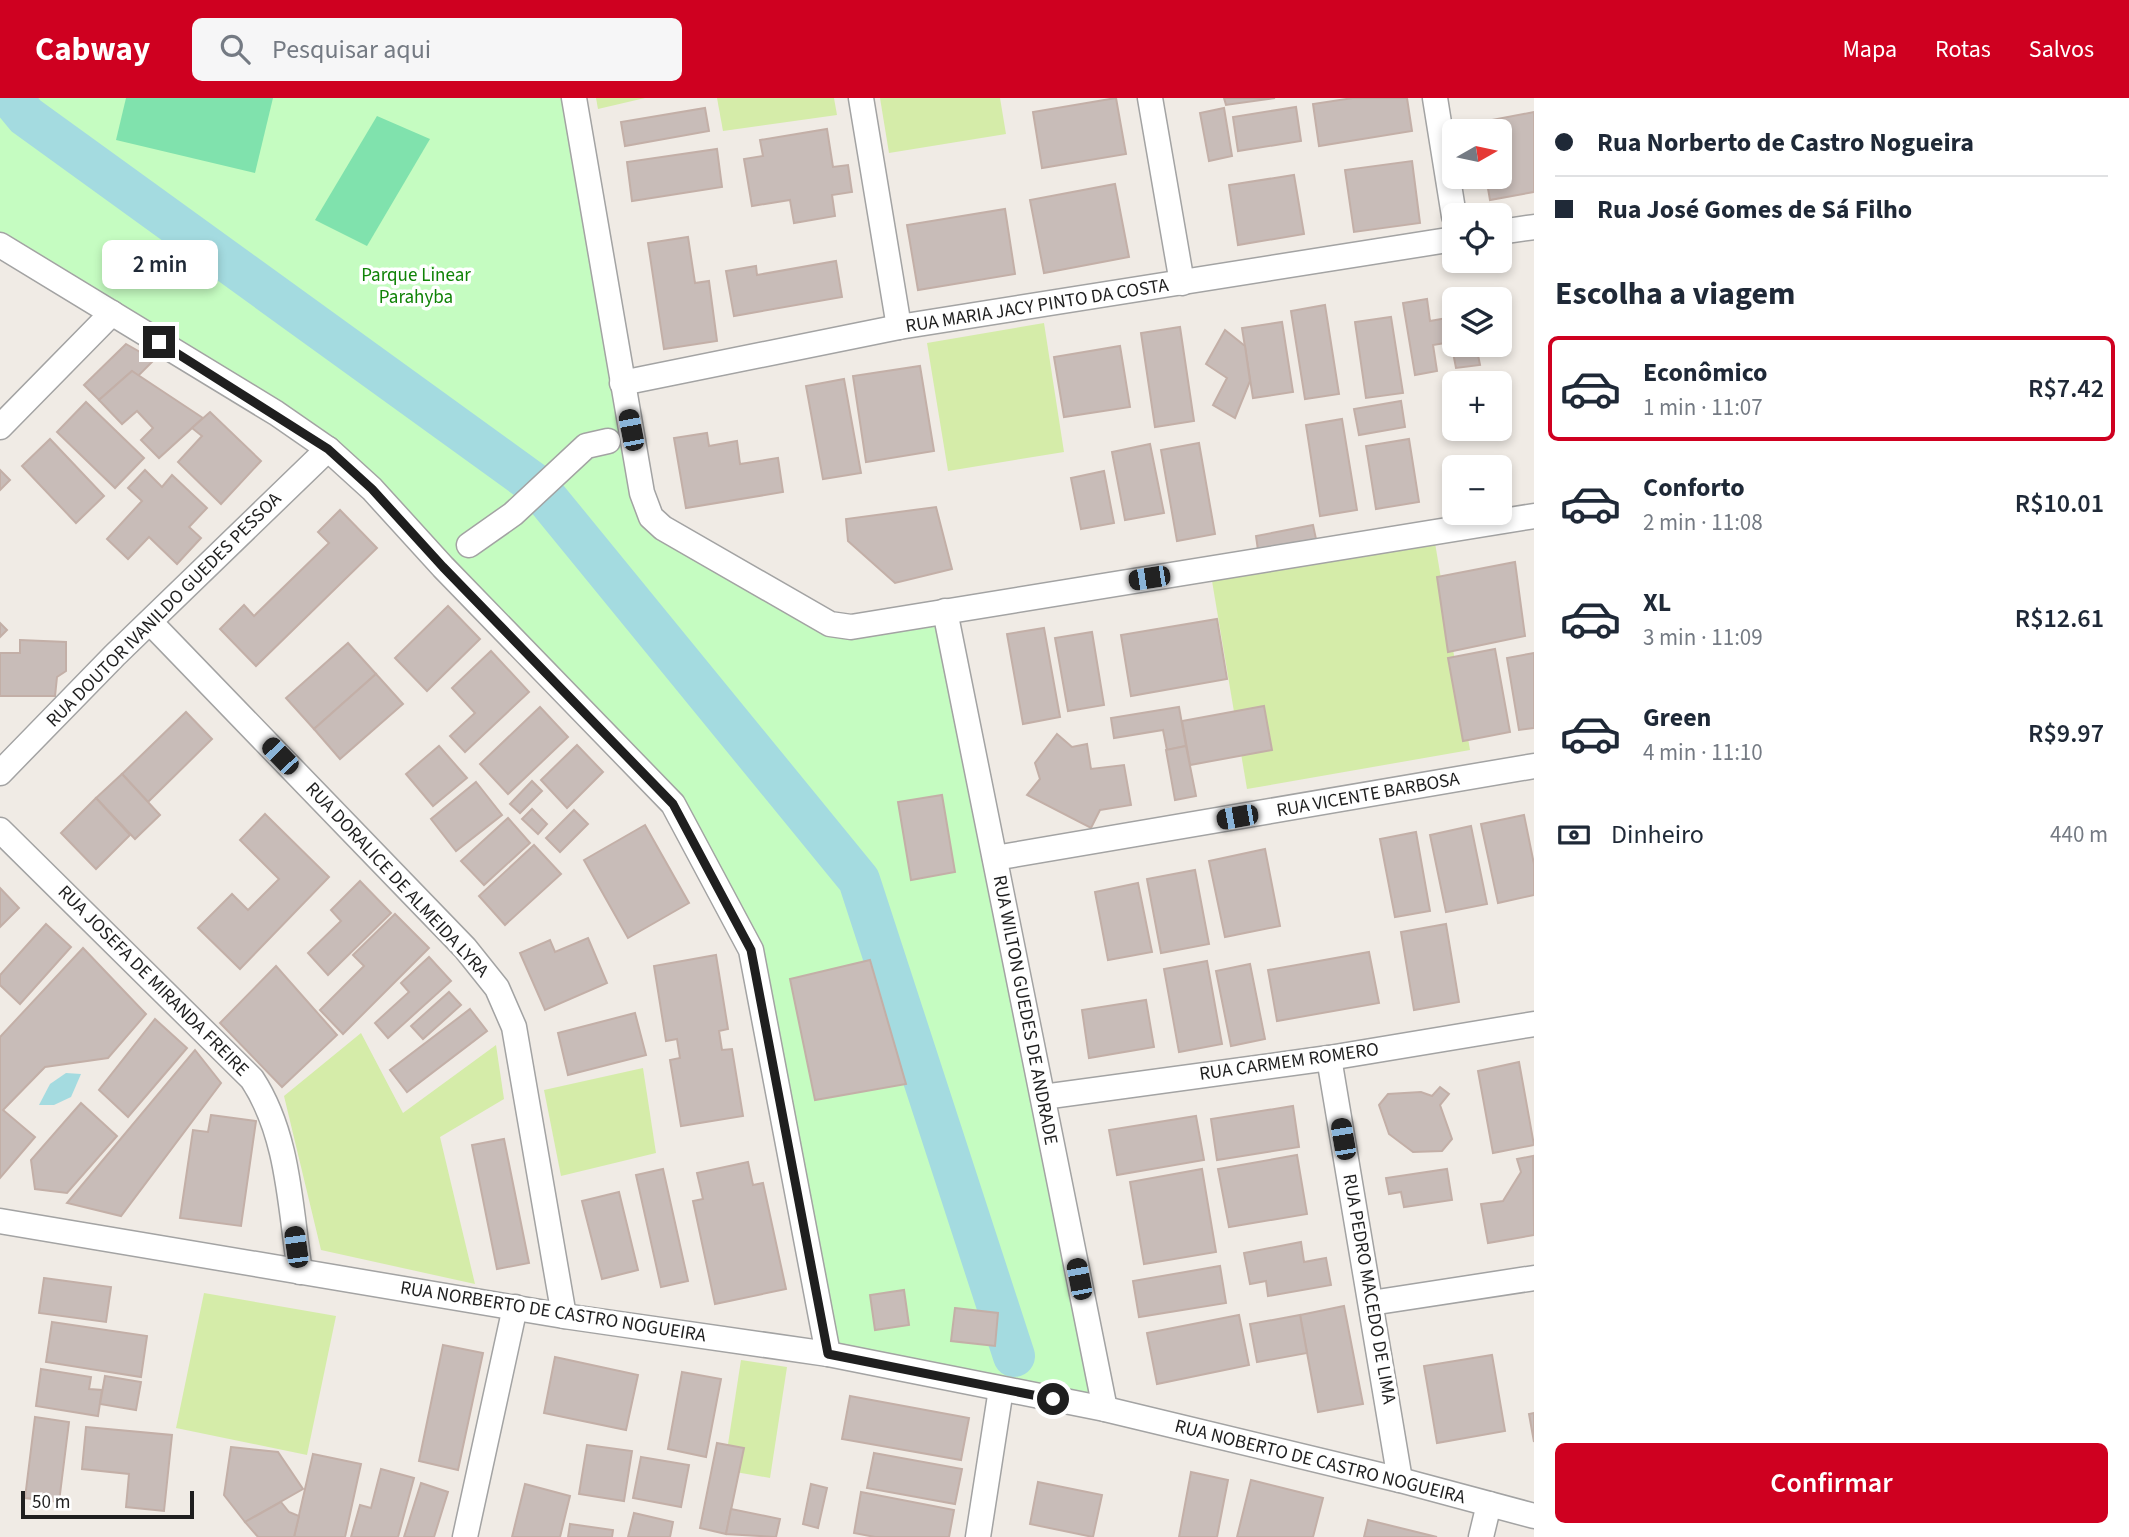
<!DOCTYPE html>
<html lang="pt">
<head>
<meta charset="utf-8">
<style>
	:root { --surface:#fff; --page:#f6f6f7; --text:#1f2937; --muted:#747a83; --line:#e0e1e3; --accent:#cf0020 }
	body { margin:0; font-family:"Source Sans 3",sans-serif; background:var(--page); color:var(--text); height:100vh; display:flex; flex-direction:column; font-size:26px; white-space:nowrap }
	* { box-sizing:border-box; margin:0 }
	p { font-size:23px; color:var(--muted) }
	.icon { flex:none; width:38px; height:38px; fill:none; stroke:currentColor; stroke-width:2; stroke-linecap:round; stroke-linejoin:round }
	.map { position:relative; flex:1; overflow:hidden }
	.drawer { display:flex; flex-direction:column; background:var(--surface); width:595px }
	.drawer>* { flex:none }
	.top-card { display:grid; align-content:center; height:154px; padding:0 21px; background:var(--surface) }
	.needle { width:46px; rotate:81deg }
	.tools { position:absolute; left:1442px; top:21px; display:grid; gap:14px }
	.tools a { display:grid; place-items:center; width:70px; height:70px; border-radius:10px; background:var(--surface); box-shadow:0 4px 10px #0003; font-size:35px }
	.scale { position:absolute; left:21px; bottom:18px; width:173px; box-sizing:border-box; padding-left:7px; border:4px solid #1f1f1f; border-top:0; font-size:19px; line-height:24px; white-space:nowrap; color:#1f1f1f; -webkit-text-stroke:5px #fff; paint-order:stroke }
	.end { position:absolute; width:32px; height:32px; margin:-16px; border:9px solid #1f1f1f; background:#fff; box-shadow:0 0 0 4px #fff }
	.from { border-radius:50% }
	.bubble { position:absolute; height:49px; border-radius:10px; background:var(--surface); box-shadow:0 4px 10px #0003; font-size:23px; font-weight:600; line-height:49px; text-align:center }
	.car { position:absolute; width:21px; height:42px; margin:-21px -10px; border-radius:9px; box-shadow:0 0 5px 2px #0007; background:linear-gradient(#222 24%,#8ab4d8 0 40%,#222 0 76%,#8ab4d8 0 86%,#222 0) }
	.top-card b { display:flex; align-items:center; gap:24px; height:66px; font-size:26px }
	.top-card b+b { border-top:2px solid var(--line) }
	.top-card i { width:18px; height:18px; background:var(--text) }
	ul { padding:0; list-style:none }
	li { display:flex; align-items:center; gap:21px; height:105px; margin:0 14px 10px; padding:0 7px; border:4px solid transparent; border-radius:10px }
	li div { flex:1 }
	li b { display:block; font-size:26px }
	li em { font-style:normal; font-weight:600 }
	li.current { border-color:var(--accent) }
	li>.icon { width:63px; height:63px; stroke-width:1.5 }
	h2 { padding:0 21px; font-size:32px; line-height:84px }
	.pay { display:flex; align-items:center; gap:18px; height:77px; padding:0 21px; font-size:26px }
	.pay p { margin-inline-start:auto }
	.primary-button { display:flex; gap:14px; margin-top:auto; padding:14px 21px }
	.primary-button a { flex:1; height:80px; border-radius:10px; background:var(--accent); color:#fff; font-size:28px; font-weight:600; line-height:80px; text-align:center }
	header { display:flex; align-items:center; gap:42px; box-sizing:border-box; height:98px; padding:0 35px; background:var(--accent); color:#fff }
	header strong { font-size:33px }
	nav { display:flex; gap:38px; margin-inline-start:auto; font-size:24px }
	.search { width:490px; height:63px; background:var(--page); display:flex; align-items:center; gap:18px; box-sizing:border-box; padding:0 24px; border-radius:10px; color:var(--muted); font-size:26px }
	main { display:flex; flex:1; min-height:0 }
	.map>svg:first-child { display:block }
</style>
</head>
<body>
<header>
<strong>Cabway</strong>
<div class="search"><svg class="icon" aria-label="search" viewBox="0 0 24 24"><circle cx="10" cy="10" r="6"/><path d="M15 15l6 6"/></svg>Pesquisar aqui</div>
<nav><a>Mapa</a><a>Rotas</a><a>Salvos</a></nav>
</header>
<main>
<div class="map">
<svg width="1534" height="1439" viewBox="0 0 1534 1439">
	<rect width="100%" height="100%" fill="#f0ebe5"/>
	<g fill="#d5eca9">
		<path d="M596 0H645L598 11Z"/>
		<path d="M717 0H834L837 17 723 33Z"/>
		<path d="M880 0H1000L1006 36 889 55Z"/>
		<path d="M1044 225 1064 354 948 373 927 245Z"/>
		<path d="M1434 439 1470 652 1247 691 1211 477Z"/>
		<path d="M361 935 403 1015 496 947 504 1001 440 1039 475 1186 321 1152 284 998Z"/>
		<path d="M643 970 656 1055 561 1078 544 992Z"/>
		<path d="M204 1195 336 1218 307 1357 176 1330Z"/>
		<path d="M741 1262 787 1269 770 1380 724 1372Z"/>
	</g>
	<path fill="#c5fcc1" d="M0 0H576L649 430 842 537 956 518 1108 1313 824 1259 743 847 663 699 332 357 0 142Z"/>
	<g fill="#80e2ad">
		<path d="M126 0H273L255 75 116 42Z"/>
		<path d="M377 18 430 41 367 148 315 122Z"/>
	</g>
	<path fill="#a4dbe0" d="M66 975 81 976 71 999 54 1007H39L50 986Z"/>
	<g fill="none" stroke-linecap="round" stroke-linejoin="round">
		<path stroke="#a4dbe0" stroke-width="42" d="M11 0 26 18 536 387 859 782 1014 1258"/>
	</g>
	<g fill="#c8bcb8" stroke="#c3afa7" stroke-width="2">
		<path d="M1116 0 1126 56 1042 70 1033 14Z"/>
		<path d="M1224 0H1275L1226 7Z"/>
		<path d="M1353 0H1407L1412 33 1319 48 1313 6Z"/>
		<path d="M1296 9 1301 43 1238 53 1233 19Z"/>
		<path d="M705 10 709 33 625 48 621 24Z"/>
		<path d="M1224 10 1232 58 1209 63 1200 15Z"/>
		<path d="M1534 14V94L1490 102 1486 79H1500V33H1477L1476 25Z"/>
		<path d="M827 31 833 69 848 67 852 94 832 97 835 118 794 125 790 102 752 108 744 61 763 58 760 42Z"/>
		<path d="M717 51 722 89 632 103 627 64Z"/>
		<path d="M1412 63 1420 125 1354 134 1345 72Z"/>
		<path d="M1294 77 1304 136 1238 147 1229 87Z"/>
		<path d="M1115 86 1129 159 1044 175 1030 102Z"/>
		<path d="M1005 111 1015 176 918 192 907 127Z"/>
		<path d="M688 139 695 185 709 183 717 243 664 251 648 145Z"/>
		<path d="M836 163 842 199 734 218 726 173 756 168 757 177Z"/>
		<path d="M1468 196 1469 201H1454V247H1476L1480 267 1456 270 1451 244 1433 247 1437 273 1415 277 1403 205 1427 201 1430 223 1447 220 1444 199Z"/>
		<path d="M1325 207 1339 296 1305 301 1291 213Z"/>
		<path d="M1391 219 1403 295 1366 300 1355 224Z"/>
		<path d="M1282 224 1293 294 1253 300 1242 230Z"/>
		<path d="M1180 229 1194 323 1155 329 1141 235Z"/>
		<path d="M1225 232 1245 248 1250 283 1235 320 1213 307 1227 280 1206 266Z"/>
		<path d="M126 246 154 262 138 278 132 273 99 302 84 287Z"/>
		<path d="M1120 248 1130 309 1064 319 1054 259Z"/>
		<path d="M920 268 934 353 866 364 853 278Z"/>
		<path d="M132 273 203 320 159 360 141 342 153 330 137 313 122 326 99 302Z"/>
		<path d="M844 281 861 375 823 381 806 288Z"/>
		<path d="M1401 303 1405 329 1359 337 1354 311Z"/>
		<path d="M86 304 144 360 115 390 57 334Z"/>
		<path d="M210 314 261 363 221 406 178 364 202 338 192 330Z"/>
		<path d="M1342 321 1357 412 1320 418 1306 327Z"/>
		<path d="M707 335 709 348 737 343 740 366 778 360 783 394 686 410 674 340Z"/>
		<path d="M50 341 104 398 76 425 22 368Z"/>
		<path d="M1409 341 1419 404 1376 411 1366 348Z"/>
		<path d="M1199 345 1215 436 1177 443 1161 352Z"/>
		<path d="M1150 346 1164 415 1125 422 1112 354Z"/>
		<path d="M0 372 10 382 0 392Z"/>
		<path d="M145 372 162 389 172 377 207 410 189 429 201 440 177 466 149 439 128 461 107 441 142 403 128 390Z"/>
		<path d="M1104 373 1114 425 1081 431 1071 380Z"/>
		<path d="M936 409 952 471 895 485 848 443 846 421Z"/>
		<path d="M340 412 377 450 256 568 220 531 244 507 254 518 329 445 318 434Z"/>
		<path d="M1313 427 1316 441 1258 452 1256 438Z"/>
		<path d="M1515 464 1525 538 1448 554 1437 479Z"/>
		<path d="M448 508 480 541 427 593 395 560Z"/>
		<path d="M1217 521 1227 581 1131 598 1121 537Z"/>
		<path d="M0 525 7 532 0 539Z"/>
		<path d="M1044 530 1060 619 1023 626 1007 536Z"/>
		<path d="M1092 534 1104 607 1068 613 1055 540Z"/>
		<path d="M20 542 66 544V573L57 579 55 598H0V555H20Z"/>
		<path d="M348 545 376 576 314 631 286 600Z"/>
		<path d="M1495 551 1510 634 1463 643 1448 560Z"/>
		<path d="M491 553 529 594 465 654 450 638 475 615 452 590Z"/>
		<path d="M1534 555V630L1519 632 1507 560Z"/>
		<path d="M376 576 403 606 340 661 314 631Z"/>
		<path d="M1264 608 1272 652 1190 667 1182 623Z"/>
		<path d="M540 609 568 639 508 696 480 666Z"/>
		<path d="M1179 609 1186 648 1167 652 1163 632 1114 640 1111 620Z"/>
		<path d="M186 614 212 641 148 704 122 676Z"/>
		<path d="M1057 636 1072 649 1087 646 1091 671 1124 667 1131 707 1100 712 1091 730 1027 697 1040 681 1035 665Z"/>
		<path d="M577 647 603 674 567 710 541 682Z"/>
		<path d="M439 648 467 680 433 708 406 676Z"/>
		<path d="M1186 648 1196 698 1175 702 1166 652Z"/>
		<path d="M122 676 160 717 135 741 96 700Z"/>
		<path d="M532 683 542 693 520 715 510 706Z"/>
		<path d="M476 684 502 717 456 753 431 721Z"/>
		<path d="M942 697 955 774 911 782 898 704Z"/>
		<path d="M96 700 130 737 96 771 61 735Z"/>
		<path d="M532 711 547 726 538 736 522 721Z"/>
		<path d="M574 712 588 726 560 754 546 740Z"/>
		<path d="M265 716 329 779 240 871 198 830 232 796 248 812 279 781 240 742Z"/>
		<path d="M1524 717 1534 766V797L1498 805 1481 726Z"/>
		<path d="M508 720 530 745 484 787 461 763Z"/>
		<path d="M645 727 689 805 628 840 584 762Z"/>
		<path d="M1471 728 1487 806 1446 814 1430 737Z"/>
		<path d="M1416 734 1430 813 1395 819 1380 741Z"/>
		<path d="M534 747 561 776 505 827 479 798Z"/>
		<path d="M1265 751 1280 828 1225 839 1209 763Z"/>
		<path d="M1195 772 1209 846 1161 855 1147 781Z"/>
		<path d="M360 783 391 815 328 877 308 855 341 823 331 812Z"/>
		<path d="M1138 785 1152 854 1108 862 1095 794Z"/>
		<path d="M0 790 19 810 0 829Z"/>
		<path d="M395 816 429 850 343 936 320 912 364 868 353 857Z"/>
		<path d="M46 826 71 849 20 906 0 887V877Z"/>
		<path d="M1446 826 1459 904 1414 912 1401 834Z"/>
		<path d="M588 840 607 885 545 912 520 855 550 842 555 854Z"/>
		<path d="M83 850 146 916 108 960 45 969 3 1012 35 1039 0 1080V939Z"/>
		<path d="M1369 854 1379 905 1277 923 1268 872Z"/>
		<path d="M716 857 728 931 719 933 722 952 732 951 743 1018 681 1028 670 962 680 960 677 941 666 943 654 868Z"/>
		<path d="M429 859 451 883 388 940 375 925 409 894 401 885Z"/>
		<path d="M870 862 906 986 815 1002 790 881Z"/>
		<path d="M1207 863 1222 946 1179 954 1164 871Z"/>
		<path d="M1250 866 1265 941 1231 948 1216 873Z"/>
		<path d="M276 868 337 937 282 989 220 925Z"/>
		<path d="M449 894 461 907 423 941 411 928Z"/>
		<path d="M1146 902 1154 949 1089 960 1082 912Z"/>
		<path d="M470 911 487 933 407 994 390 972Z"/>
		<path d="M635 915 646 957 568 977 558 935Z"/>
		<path d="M155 921 187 950 128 1019 99 992Z"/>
		<path d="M195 952 221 985 121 1118 67 1105Z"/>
		<path d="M1519 964 1534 1047 1493 1055 1478 973Z"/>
		<path d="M1440 989 1449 996 1440 1007 1452 1041 1442 1053 1413 1054 1389 1036 1379 1007 1388 996 1421 994 1432 998Z"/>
		<path d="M81 1005 117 1038 67 1095 35 1091 31 1062Z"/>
		<path d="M1293 1008 1299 1049 1217 1062 1211 1021Z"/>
		<path d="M211 1017 256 1023 241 1128 180 1120 193 1032 208 1034Z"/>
		<path d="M1196 1018 1204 1062 1117 1077 1109 1032Z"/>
		<path d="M504 1041 529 1165 497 1171 472 1047Z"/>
		<path d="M1297 1057 1307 1116 1229 1129 1218 1071Z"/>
		<path d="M1533 1058 1534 1137 1488 1145 1481 1106 1503 1103 1521 1074 1517 1061Z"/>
		<path d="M748 1064 753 1087 763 1085 786 1191 715 1206 693 1103 703 1101 697 1075Z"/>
		<path d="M663 1071 688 1183 661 1189 636 1077Z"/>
		<path d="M1202 1071 1216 1154 1144 1166 1130 1084Z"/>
		<path d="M1447 1071 1452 1102 1404 1109 1401 1094 1389 1096 1386 1080Z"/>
		<path d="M619 1094 638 1172 602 1181 582 1103Z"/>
		<path d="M1301 1144 1304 1164 1326 1160 1331 1187 1268 1198 1266 1183 1250 1186 1244 1155Z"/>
		<path d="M1220 1168 1226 1205 1139 1219 1133 1183Z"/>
		<path d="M44 1180 111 1189 106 1224 39 1215Z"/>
		<path d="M904 1192 909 1227 875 1232 870 1197Z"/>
		<path d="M1344 1208 1363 1306 1318 1314 1300 1217Z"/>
		<path d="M955 1210 998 1215 995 1248 951 1243Z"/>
		<path d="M1239 1217 1249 1267 1157 1286 1147 1235Z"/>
		<path d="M1300 1217 1307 1255 1257 1264 1250 1226Z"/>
		<path d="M52 1224 147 1238 141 1279 46 1264Z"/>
		<path d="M443 1247 483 1255 458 1372 419 1363Z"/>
		<path d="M1492 1257 1505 1333 1437 1345 1424 1268Z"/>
		<path d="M555 1259 638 1277 626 1332 544 1315Z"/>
		<path d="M41 1271 91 1279 89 1291 102 1292 98 1318 36 1308Z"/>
		<path d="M682 1274 721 1281 706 1359 668 1351Z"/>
		<path d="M105 1278 141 1284 136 1312 100 1306Z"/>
		<path d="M850 1298 969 1320 961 1362 842 1341Z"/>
		<path d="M1534 1315V1344L1529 1316Z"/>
		<path d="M35 1319 69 1324 59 1404 25 1400Z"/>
		<path d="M86 1329 172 1337 164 1413 126 1409 129 1376 82 1371Z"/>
		<path d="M717 1345 744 1350 726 1436 700 1430Z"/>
		<path d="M587 1347 632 1353 624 1403 579 1396Z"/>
		<path d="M231 1349 278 1354 303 1391 245 1424 224 1397Z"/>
		<path d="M874 1355 962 1371 955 1406 867 1390Z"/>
		<path d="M313 1356 361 1366 345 1439H294Z"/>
		<path d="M641 1359 689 1367 681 1409 633 1400Z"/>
		<path d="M381 1371 414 1380 398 1439H351L360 1407 371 1410Z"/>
		<path d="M1191 1374 1228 1382 1217 1439H1179Z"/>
		<path d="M1251 1382 1323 1400 1313 1439H1237Z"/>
		<path d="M1038 1384 1102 1397 1093 1439 1030 1426Z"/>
		<path d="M421 1385 448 1394 434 1439H404Z"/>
		<path d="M525 1386 570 1398 560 1439H512Z"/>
		<path d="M811 1386 827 1390 818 1430 803 1426Z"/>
		<path d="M861 1394 954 1412 949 1439H875L854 1435Z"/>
		<path d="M281 1404 289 1414 299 1418 294 1439H258L245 1424Z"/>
		<path d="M731 1411 780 1421 776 1439 726 1436Z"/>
		<path d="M634 1415 673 1424 670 1439H628Z"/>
		<path d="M1368 1422 1437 1439H1364Z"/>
		<path d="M570 1426 613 1432 612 1439H568Z"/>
	</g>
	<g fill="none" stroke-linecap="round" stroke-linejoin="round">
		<g stroke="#a3a3a3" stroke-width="27">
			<g id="street">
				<path d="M574 0 642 395 651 419 663 430 830 526 851 529 1534 418"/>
				<path d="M861 0 899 229"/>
				<path d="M1150 0 1182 185"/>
				<path d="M1435 0 1454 118"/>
				<path d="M1500 134 1534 129"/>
				<path d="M0 147 276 315 328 351 372 391 443 469 673 706 751 852 828 1256"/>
				<path d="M622 285 899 229 1454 141"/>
				<path d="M0 329 112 215"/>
				<path d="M469 447 513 416 586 348 608 343"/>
				<path d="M945 513 1105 1311"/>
				<path d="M150 524 465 850 497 890 514 929 564 1218"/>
				<path d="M0 675 115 557 328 351"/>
				<path d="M0 732 252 981C289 1037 290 1109 300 1174"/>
				<path d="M995 760 1534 668"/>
				<path d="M1329 960 1400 1382"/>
				<path d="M1043 999 1329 960 1534 926"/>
				<path d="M0 1123 564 1218 828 1256 1105 1311 1400 1382 1534 1418"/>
				<path d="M1371 1205 1534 1180"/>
				<path d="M465 1439 515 1209"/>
				<path d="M978 1439 1001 1291"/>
				<path d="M1481 1439 1489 1406"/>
			</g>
		</g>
		<use href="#street" stroke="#fff" stroke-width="24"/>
	</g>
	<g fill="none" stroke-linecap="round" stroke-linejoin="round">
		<path stroke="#1f1f1f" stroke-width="9" d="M159 244 328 351 372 391 443 469 673 706 751 852 828 1256 1053 1301"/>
	</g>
	<g text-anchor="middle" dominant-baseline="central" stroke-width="7" stroke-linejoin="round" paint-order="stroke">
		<g font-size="19" fill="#108307" stroke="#fff">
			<text x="416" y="177">Parque Linear<tspan x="416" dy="22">Parahyba</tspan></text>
		</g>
		<g font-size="19" fill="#1f1f1f" stroke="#fff">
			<text transform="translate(1037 208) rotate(-9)">RUA MARIA JACY PINTO DA COSTA</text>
			<text transform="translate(164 512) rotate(-45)">RUA DOUTOR IVANILDO GUEDES PESSOA</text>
			<text transform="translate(1368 697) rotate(-10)">RUA VICENTE BARBOSA</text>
			<text transform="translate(397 782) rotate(47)">RUA DORALICE DE ALMEIDA LYRA</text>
			<text transform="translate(153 883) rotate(45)">RUA JOSEFA DE MIRANDA FREIRE</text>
			<text transform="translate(1025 912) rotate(79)">RUA WILTON GUEDES DE ANDRADE</text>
			<text transform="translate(1289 964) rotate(-8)">RUA CARMEM ROMERO</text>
			<text transform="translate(1369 1191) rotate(80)">RUA PEDRO MACEDO DE LIMA</text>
			<text transform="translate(553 1214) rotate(9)">RUA NORBERTO DE CASTRO NOGUEIRA</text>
			<text transform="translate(1320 1364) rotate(14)">RUA NOBERTO DE CASTRO NOGUEIRA</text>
		</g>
	</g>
</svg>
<div class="tools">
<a><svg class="needle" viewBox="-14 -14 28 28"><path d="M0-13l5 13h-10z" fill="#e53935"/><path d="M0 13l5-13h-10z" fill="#747a83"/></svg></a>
<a><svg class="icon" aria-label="locate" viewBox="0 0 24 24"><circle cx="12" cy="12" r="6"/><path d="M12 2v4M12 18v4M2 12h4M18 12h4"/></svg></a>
<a><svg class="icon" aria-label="layers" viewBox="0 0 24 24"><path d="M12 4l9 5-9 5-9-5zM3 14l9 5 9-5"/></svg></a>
<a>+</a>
<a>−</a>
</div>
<div class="scale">50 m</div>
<i class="end from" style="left:1053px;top:1301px"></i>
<i class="end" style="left:159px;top:244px"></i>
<div class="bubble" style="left:102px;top:142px;width:116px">2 min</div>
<i class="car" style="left:631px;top:332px;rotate:349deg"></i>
<i class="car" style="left:1149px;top:480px;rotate:261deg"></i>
<i class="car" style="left:280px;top:658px;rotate:316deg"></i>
<i class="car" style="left:1237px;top:719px;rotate:260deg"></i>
<i class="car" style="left:1343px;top:1041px;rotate:350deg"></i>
<i class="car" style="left:296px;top:1149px;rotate:352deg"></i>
<i class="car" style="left:1079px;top:1181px;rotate:349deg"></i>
</div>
<section class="drawer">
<div class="top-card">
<b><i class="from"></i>Rua Norberto de Castro Nogueira</b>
<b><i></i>Rua José Gomes de Sá Filho</b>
</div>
<h2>Escolha a viagem</h2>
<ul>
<li class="current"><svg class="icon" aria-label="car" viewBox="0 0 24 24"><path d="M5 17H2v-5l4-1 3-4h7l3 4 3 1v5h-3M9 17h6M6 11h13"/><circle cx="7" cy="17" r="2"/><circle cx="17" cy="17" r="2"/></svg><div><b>Econômico</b><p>1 min · 11:07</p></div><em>R$7.42</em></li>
<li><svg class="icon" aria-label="car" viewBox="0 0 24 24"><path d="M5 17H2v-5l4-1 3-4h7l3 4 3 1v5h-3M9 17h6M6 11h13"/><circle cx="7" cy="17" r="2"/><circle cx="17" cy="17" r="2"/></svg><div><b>Conforto</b><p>2 min · 11:08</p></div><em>R$10.01</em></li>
<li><svg class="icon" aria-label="car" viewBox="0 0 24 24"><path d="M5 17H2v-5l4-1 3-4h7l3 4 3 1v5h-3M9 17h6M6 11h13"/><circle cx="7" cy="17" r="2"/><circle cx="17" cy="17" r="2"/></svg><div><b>XL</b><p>3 min · 11:09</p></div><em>R$12.61</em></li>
<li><svg class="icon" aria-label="car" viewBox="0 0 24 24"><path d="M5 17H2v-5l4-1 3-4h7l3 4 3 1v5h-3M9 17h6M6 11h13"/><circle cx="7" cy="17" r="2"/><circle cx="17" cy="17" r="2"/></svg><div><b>Green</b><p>4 min · 11:10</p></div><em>R$9.97</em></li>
</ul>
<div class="pay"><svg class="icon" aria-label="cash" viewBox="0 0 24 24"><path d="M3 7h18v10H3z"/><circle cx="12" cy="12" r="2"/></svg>Dinheiro<p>440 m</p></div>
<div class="primary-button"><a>Confirmar</a></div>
</section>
</main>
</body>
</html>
